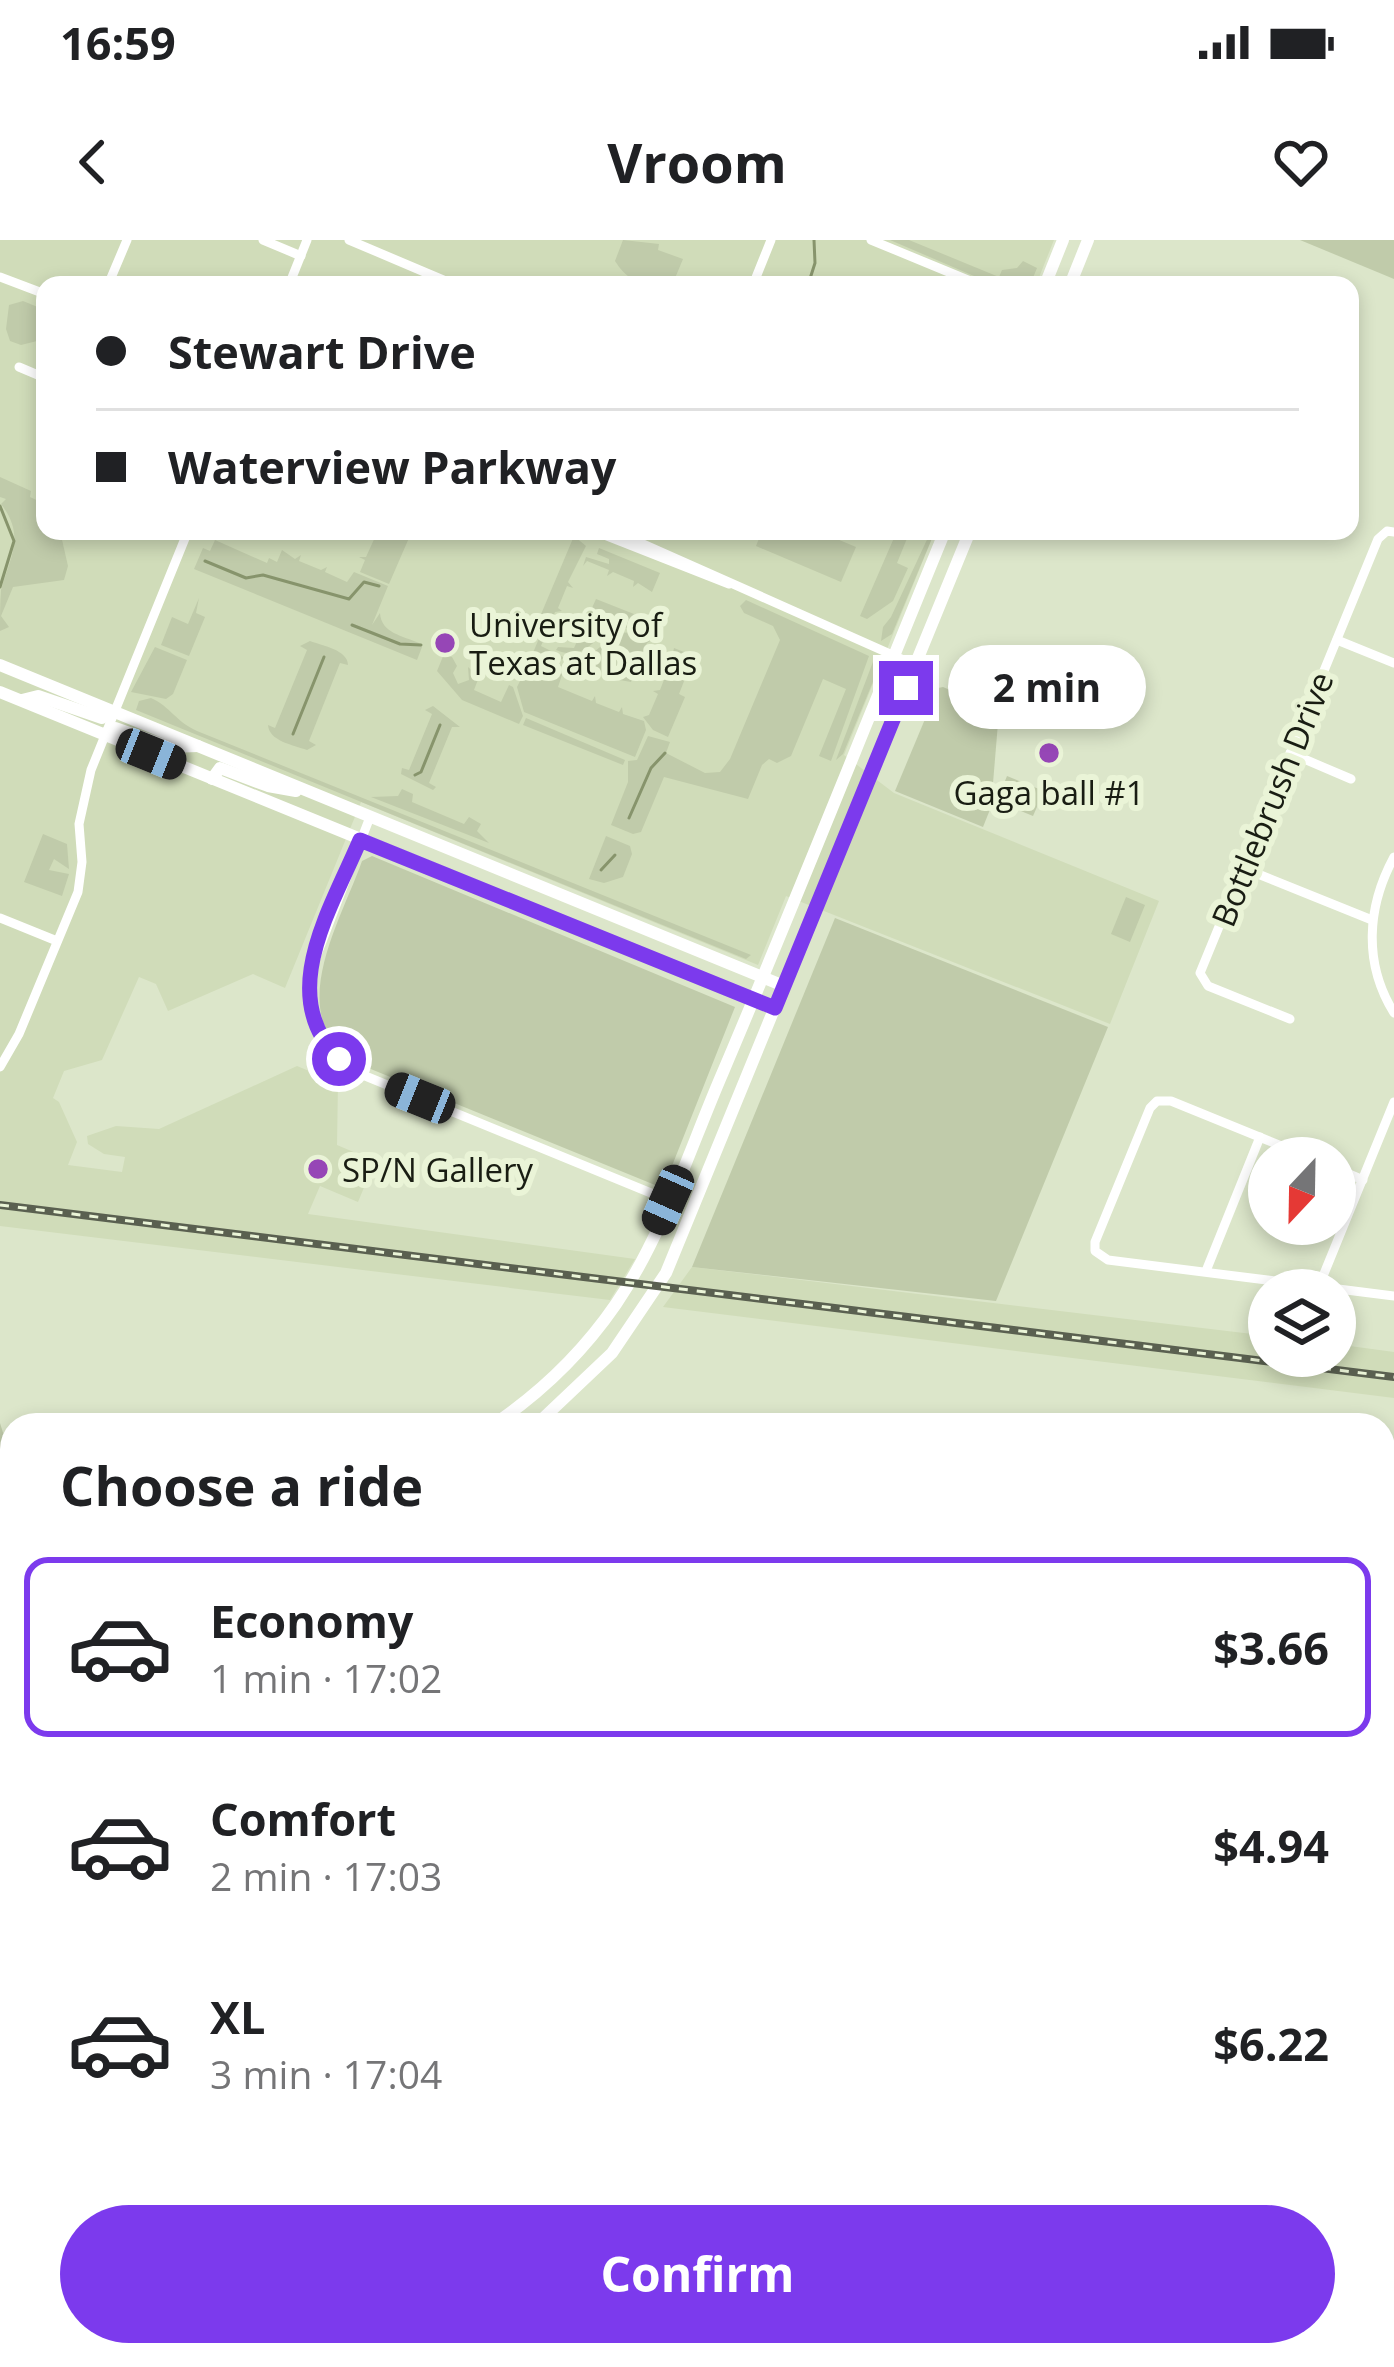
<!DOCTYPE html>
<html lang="en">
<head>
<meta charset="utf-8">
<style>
	:root { --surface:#fff; --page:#f6f6f6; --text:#202124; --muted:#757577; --line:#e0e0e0; --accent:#7c3aed }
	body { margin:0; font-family:"Open Sans",sans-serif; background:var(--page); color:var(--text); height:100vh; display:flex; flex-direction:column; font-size:45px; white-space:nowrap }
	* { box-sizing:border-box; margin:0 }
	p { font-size:39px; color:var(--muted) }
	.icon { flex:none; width:66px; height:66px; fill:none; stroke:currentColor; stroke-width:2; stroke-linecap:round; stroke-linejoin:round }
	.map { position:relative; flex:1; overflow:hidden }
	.side { position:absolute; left:0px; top:1173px; width:1395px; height:954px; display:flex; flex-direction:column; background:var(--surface); border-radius:36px 36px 0 0; box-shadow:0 6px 18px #0003 }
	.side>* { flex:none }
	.banner { position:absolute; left:36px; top:36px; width:1323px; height:264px; border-radius:24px; box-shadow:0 6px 18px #0003; display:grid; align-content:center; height:264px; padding:0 60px; background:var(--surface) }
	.needle { width:78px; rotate:202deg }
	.fabs { position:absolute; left:1248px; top:897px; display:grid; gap:24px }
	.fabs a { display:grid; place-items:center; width:108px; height:108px; border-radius:50%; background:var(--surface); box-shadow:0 6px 18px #0003; font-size:60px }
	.end { position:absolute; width:54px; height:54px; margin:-27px; border:15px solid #7c3aed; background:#fff; box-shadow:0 0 0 6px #fff }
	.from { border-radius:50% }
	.bubble { position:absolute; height:84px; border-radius:42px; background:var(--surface); box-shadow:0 6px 18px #0003; font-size:39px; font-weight:700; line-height:84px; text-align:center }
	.car { position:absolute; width:36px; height:72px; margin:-36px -18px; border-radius:15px; box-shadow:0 0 9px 3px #0007; background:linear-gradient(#222 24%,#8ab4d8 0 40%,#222 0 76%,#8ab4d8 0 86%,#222 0) }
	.banner b { display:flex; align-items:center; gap:42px; height:114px; font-size:45px }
	.banner b+b { border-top:3px solid var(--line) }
	.banner i { width:30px; height:30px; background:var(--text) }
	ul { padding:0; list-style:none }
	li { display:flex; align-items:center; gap:36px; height:180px; margin:0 24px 18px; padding:0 36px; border:6px solid transparent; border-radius:24px }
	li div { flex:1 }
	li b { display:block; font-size:45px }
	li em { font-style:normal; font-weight:700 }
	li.active { border-color:var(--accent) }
	li>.icon { width:108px; height:108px; stroke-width:1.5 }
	h2 { padding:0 60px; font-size:54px; line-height:144px }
	.cta { display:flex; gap:24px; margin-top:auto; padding:24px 60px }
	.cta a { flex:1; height:138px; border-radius:72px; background:var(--accent); color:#fff; font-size:48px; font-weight:700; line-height:138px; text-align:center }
	.status { display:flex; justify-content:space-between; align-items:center; height:84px; padding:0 60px; background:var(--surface); direction:ltr }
	.status svg { height:33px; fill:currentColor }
	header { display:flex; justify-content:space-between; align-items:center; height:156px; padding:0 60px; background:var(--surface); font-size:54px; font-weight:700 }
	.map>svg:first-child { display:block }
</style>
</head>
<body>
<div class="status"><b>16:59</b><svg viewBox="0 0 49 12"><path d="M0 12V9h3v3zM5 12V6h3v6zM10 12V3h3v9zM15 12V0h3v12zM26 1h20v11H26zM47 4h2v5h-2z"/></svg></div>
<header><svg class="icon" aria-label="back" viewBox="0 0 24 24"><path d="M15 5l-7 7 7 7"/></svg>Vroom<svg class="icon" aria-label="heart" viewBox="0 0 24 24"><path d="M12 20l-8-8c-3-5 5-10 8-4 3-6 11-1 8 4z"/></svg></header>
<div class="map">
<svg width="1394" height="2127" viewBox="0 0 1394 2127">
	<rect width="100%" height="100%" fill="#dce6ca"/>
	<g fill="#d0dcb9">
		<path d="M0 0H1054L1036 45H45V291H935L844 515 894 553 1159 661 1110 784 786 656 758 725 361 562 285 748 253 734 168 771 156 744 139 737 102 820 64 831 53 858 59 862 77 902 68 925 122 932 125 917 104 914 88 904 87 896 116 886 159 889 297 826 338 843 337 905 375 921 358 962 320 946 308 974 635 1019 610 1060 0 986Z"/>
		<path d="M692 1027 1269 1096V1116H1335V1104L1394 1112V1158L663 1067Z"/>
		<path d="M12 1322V1735L0 1736V1323Z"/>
		<path d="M1383 1794 1394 1799V1949L1383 1945Z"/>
		<path d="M1312 2115H1367L1394 2127H1306Z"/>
	</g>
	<g fill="#c0cbaa">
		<path d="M623 0 659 4 658 10 683 19 673 43C649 49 629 44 615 21Z"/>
		<path d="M890 0H909L999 37 1002 30 1017 28 1023 21 1037 28 1030 45H995Z"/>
		<path d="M1300 0H1394V39Z"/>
		<path d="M23 61 45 70V99L21 105 10 101 6 89 9 65Z"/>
		<path d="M0 237 31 251 30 257 45 264V291H60L68 326 64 340 13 347 1 376 9 387 0 391C0 378 0 363 1 350 10 317 26 296 1 264L6 259 0 257Z"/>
		<path d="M371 291H412L389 344 360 332 365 320 359 317H366L376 295Z"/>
		<path d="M762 291H818L856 307 841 342 756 306Z"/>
		<path d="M897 291H910L897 323 908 328 893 361 867 379 860 376Z"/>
		<path d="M931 291H935L892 394 881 401 883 387 891 377Z"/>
		<path d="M574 296 586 306 568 342 573 348 567 346 558 368 562 371 555 372 541 406 565 418 524 434 546 382 539 379Z"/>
		<path d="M215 300 267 323 269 318 277 322 282 310 295 319 301 315 299 321 321 330 327 327 325 332 347 342 354 332 388 346 372 385 380 373C381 393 403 396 419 403L422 407 417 420 194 329 203 308 210 311Z"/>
		<path d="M599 308 660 333 652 352 638 343 633 347 634 341 613 332 607 336 609 330 587 321 583 326 586 317 609 324V319L597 314Z"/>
		<path d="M199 358 196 373 205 377 189 416 161 405 172 377 188 384Z"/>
		<path d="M596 359 639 376 645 375 639 387C630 388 619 387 610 391 590 402 582 421 556 410L558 407 574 408Z"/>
		<path d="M746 360 869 416 831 521 819 516 846 449 823 439 791 516 777 523 769 519 762 525 748 559 664 537 641 592 633 594 611 585 628 542V521L637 520 648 496 670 502 666 513 705 533 720 532 730 519 780 400 773 386 744 373 740 366Z"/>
		<path d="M641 392 655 398 647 403 631 442 614 439 584 423 577 425 571 435 566 434 574 420 594 412 617 393Z"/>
		<path d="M310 401C323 406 348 410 348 425L340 423 309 501 316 505 307 510C293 505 269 501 268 485L275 488 307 410 300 406Z"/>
		<path d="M155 407 187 420 173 454 166 459 131 452Z"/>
		<path d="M674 408 694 416 679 454 685 457 668 497 653 490 643 477 649 475 658 454 653 451 660 450 669 427 664 425 671 424Z"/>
		<path d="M444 414 452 417 457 426 453 433 458 444 469 440 468 427 479 437 474 450 501 462 509 445 513 447 523 476 519 484 462 460 437 431Z"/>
		<path d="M874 419 877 432 843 514 836 520Z"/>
		<path d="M566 423 558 447 592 461 595 456 596 463 619 472 622 467 623 474 644 481 646 490 635 517 524 472 517 447 520 441Z"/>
		<path d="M943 447 999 471 991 567 983 587 895 551 938 448Z"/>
		<path d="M151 458C171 467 175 481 197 491L751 715 746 719 136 470 139 461Z"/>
		<path d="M433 466 460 487H452L429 543 436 547 433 550 401 534 402 528 409 530 432 474 425 470Z"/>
		<path d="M526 478 625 520 623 525 523 485Z"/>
		<path d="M1007 536 1044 551 1033 576 997 561Z"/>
		<path d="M402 549 413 554 412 562 464 584 469 577 481 584 477 591 489 603 371 557 398 556Z"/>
		<path d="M43 594 67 604 69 629 54 619 49 630 69 634 62 656 24 642Z"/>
		<path d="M606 596 630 606 632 614 623 637 604 643 589 639Z"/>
		<path d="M372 616 735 767 666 941 655 945 356 823C348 815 335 805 329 795 300 746 345 670 362 621Z"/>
		<path d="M1126 657 1145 665 1130 702 1111 694Z"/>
		<path d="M835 678 1108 787 996 1061 692 1027Z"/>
		<path d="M0 1183 12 1221V1257L0 1258Z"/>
	</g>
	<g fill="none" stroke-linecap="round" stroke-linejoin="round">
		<g stroke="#87946c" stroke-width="3">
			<path d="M808 45 815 23 814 0"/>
			<path d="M0 266 14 301 0 347"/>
			<path d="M205 321 246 338 263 335 349 359 364 342 379 346"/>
			<path d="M352 385 400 404 421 405"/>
			<path d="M293 494 324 417"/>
			<path d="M415 535 421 532 440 485"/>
			<path d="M629 578 651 528 665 513"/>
			<path d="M601 630 615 615"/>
		</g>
		<g stroke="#fff" stroke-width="9">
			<path d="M263 0 301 16"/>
			<path d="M349 0 455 45"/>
			<path d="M871 0 980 45"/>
			<path d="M0 37 45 54"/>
			<path d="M108 45 127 0"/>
			<path d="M289 45 307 0"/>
			<path d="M753 45 771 0"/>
			<path d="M19 127 45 138"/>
			<path d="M604 291 607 296 729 344"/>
			<path d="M614 291 915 425"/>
			<path d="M1337 400 1394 423"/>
			<path d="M1290 513 1351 539"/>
			<path d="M370 577 308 738C304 779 324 812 358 833L668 960"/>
			<path d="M1394 617C1367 667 1363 723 1394 773"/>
			<path d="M1243 628 1372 680"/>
			<path d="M0 678 57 701"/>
			<path d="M1290 779 1208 746 1200 733 1378 299 1387 291 1394 292"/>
			<path d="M0 827 19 794 78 652 82 622 79 584 91 530 188 291"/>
			<path d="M1311 918 1171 861H1157L1150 868 1095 1002V1011L1108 1020 1394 1056"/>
			<path d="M1335 928 1363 940"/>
			<path d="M1206 1031 1260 897"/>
			<path d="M1319 1046 1394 862"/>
			<path d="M214 2115 224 2127"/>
			<path d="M1067 2127 1072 2115"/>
		</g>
		<g stroke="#fff" stroke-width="12">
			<path d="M1045 45 1063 0"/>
			<path d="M1070 45 1088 0"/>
			<path d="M0 425 784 746"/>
			<path d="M0 452 775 768"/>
			<path d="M22 460 38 456 102 478 113 471"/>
			<path d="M104 494 115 488 170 507 198 506"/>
			<path d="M212 539 220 528 268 546 296 551"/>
			<path d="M493 1185C542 1152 583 1112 616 1064 663 995 690 908 723 832 799 653 871 471 945 291"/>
			<path d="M536 1185 612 1113 666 1033 970 291"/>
			<path d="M0 1274 12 1273"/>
			<path d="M0 1297 12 1296"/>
			<path d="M1383 1754 1394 1759"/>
			<path d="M0 1775 12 1774"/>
			<path d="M1383 1778 1394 1783"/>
			<path d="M0 1903 12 1902"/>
			<path d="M1383 1966 1394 1970"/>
			<path d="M1383 2109 1394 2114"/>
			<path d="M337 2115 340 2127"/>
			<path d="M357 2115 361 2127"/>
		</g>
		<g stroke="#b8dc59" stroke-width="15">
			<path d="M0 1814 12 1813"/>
			<path d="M0 1855H12"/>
			<path d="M0 1871 12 1870"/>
			<path d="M1383 2004 1394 2010"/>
			<path d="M1383 2017 1394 2022"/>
			<path d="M1383 2060 1394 2064"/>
			<path d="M1383 2082 1394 2086"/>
		</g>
		<g stroke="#5a6050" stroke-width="8">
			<path id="rail" d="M0 965 1394 1137"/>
		</g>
		<use href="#rail" stroke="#eaf4d7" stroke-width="3" stroke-dasharray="9" stroke-linecap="butt"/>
	</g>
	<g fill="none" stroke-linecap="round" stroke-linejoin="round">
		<path stroke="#7c3aed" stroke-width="15" d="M339 819C275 755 331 669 360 600L775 768 906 448"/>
	</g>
	<g fill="#9646b6" stroke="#eaf4d7" stroke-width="4.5">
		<circle cx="445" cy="403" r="12"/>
		<circle cx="1049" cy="513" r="12"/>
		<circle cx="318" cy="929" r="12"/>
	</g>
	<g text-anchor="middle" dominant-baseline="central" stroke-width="12" stroke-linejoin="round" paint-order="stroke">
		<g font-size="33" fill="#191d13" stroke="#eaf4d7" text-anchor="start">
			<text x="469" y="384">University of<tspan x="469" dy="38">Texas at Dallas</tspan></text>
			<text x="1049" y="552" text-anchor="middle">Gaga ball #1</text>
			<text x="342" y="929">SP/N Gallery</text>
		</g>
		<g font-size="33" fill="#191d13" stroke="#eaf4d7">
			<text transform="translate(1272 559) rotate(-68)">Bottlebrush Drive</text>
		</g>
	</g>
</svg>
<div class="fabs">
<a><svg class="needle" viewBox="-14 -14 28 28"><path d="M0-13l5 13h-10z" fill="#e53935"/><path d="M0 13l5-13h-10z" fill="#757577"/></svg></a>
<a><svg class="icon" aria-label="layers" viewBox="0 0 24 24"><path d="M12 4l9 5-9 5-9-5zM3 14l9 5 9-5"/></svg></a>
</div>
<i class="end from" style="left:339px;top:819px"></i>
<i class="end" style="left:906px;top:448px"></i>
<div class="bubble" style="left:948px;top:405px;width:198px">2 min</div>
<i class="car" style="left:151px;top:514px;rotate:112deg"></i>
<i class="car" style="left:420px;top:858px;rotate:292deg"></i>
<i class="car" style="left:668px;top:960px;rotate:204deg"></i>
<div class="banner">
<b><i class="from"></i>Stewart Drive</b>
<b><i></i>Waterview Parkway</b>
</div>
<section class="side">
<h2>Choose a ride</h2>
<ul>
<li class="active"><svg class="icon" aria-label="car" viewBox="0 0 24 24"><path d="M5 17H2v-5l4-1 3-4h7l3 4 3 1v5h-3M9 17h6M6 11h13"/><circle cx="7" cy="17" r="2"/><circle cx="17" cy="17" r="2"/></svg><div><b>Economy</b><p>1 min · 17:02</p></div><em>$3.66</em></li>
<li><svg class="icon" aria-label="car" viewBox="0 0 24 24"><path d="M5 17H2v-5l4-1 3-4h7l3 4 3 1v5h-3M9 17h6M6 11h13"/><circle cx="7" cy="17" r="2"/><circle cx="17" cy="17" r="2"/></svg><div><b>Comfort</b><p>2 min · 17:03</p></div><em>$4.94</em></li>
<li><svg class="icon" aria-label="car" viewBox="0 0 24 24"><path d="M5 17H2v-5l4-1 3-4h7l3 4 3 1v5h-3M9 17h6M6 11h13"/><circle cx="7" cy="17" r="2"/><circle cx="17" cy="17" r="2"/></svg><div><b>XL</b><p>3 min · 17:04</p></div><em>$6.22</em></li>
</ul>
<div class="cta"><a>Confirm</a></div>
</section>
</div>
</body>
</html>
